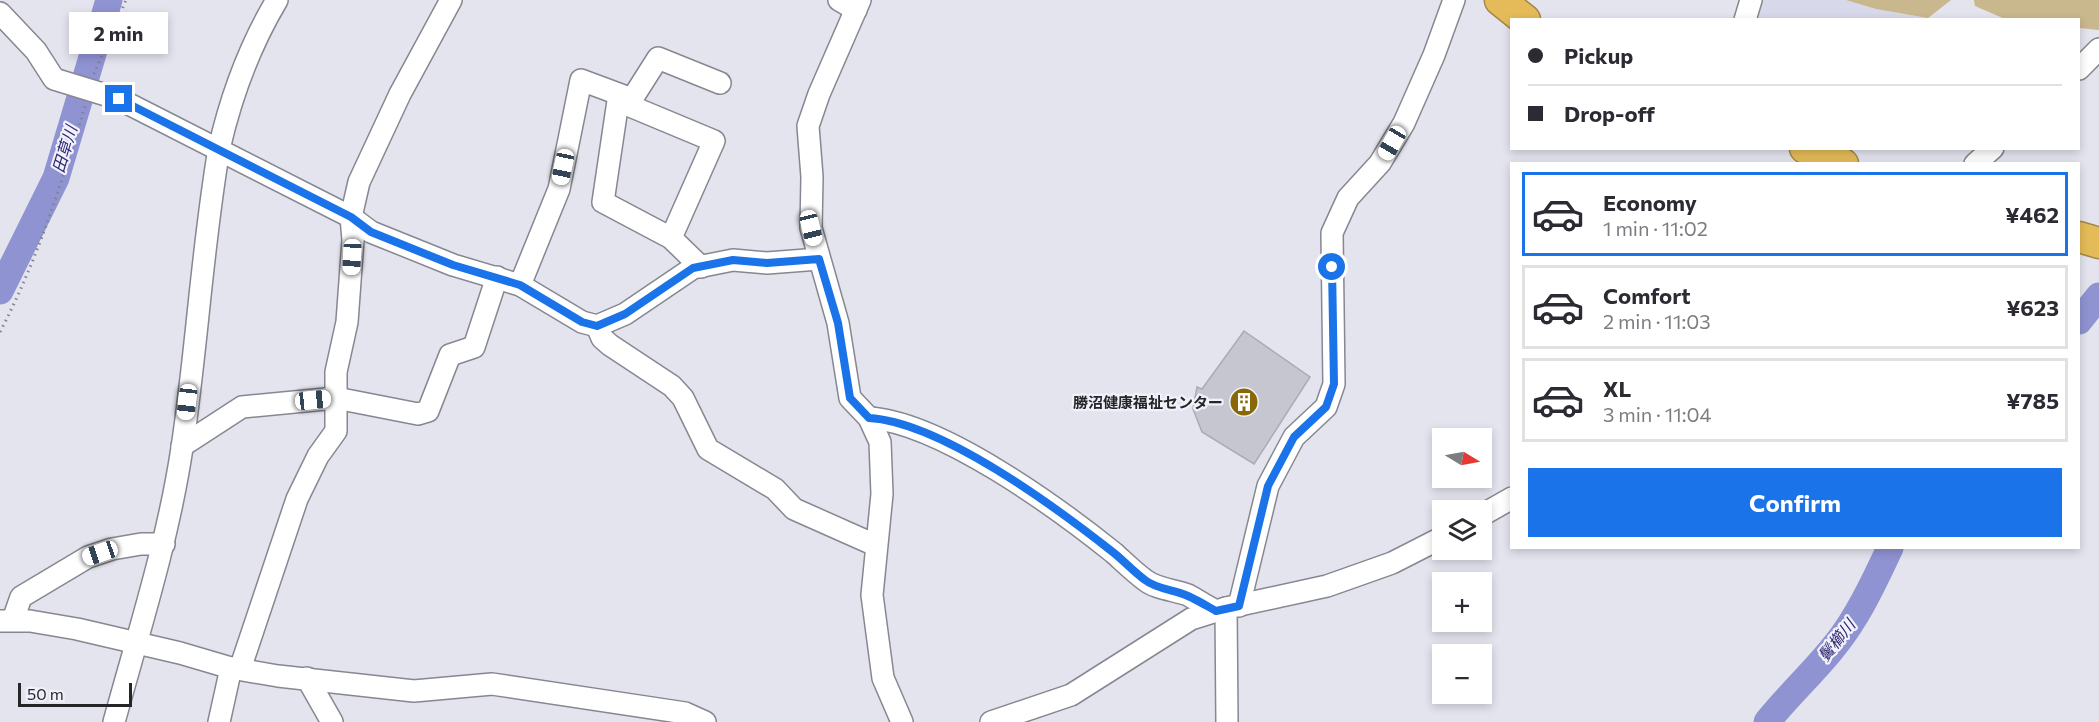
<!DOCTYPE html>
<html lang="en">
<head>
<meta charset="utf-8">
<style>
	:root { --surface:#fff; --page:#f2f2f3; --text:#2b2b33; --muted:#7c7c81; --line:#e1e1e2; --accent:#1a73e8 }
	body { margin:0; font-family:Commissioner,"Noto Sans JP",sans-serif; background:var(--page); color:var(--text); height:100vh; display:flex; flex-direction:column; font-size:22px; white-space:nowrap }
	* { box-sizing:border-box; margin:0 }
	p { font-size:20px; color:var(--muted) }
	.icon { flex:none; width:33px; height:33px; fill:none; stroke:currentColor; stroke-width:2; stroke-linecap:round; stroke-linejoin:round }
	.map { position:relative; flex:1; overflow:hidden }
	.side { position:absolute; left:1510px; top:162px; width:570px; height:387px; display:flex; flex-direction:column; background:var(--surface); border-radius:0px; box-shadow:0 3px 9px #0003 }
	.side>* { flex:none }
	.guide { position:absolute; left:1510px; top:18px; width:570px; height:132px; border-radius:0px; box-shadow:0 3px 9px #0003; display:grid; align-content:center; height:132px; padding:0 18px; background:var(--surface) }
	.needle { width:39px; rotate:100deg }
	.buttons { position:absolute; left:1432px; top:428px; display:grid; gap:12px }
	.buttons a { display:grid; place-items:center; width:60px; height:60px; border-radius:0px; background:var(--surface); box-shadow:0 3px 9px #0003; font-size:30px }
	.scale { position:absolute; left:18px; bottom:15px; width:114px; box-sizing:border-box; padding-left:6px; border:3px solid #262629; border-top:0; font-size:16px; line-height:21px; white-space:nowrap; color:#262629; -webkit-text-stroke:4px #f0f1fb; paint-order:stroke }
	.end { position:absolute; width:27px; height:27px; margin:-14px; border:8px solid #1a73e8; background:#fff; box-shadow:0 0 0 3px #fff }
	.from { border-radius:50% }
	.bubble { position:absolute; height:42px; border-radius:0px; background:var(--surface); box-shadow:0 3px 9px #0003; font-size:20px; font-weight:700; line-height:42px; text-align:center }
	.car { position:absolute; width:18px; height:36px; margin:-18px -9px; border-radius:8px; box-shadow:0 0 4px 2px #0007; background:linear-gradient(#fff 24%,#345 0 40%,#fff 0 76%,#345 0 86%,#fff 0) }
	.guide b { display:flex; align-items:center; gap:21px; height:57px; font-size:22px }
	.guide b+b { border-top:2px solid var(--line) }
	.guide i { width:15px; height:15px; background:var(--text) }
	ul { padding:10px 0 0; list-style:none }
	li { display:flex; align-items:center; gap:18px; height:84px; margin:0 12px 9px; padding:0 6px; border:3px solid var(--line); border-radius:0px }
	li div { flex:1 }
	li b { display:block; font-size:22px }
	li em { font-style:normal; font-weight:700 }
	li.active { border-color:var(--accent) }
	li>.icon { width:54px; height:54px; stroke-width:1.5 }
	.action { display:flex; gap:12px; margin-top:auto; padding:12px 18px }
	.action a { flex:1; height:69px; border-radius:0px; background:var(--accent); color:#fff; font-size:24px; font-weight:700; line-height:69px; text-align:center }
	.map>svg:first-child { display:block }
</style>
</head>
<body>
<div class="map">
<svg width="2099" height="722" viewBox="0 0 2099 722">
	<rect width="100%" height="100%" fill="#e3e4ee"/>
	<path fill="#d7d8e9" d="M1751 0H1846L1876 9 1928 18 1745 20Z"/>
	<g fill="#c9b78e">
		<path d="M1846 0H1951L1928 18 1876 9Z"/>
		<path d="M1974 0H2099V30L2079 28V20L2005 19 1975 6Z"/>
	</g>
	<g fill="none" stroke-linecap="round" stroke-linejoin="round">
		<g stroke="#9093d2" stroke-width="27">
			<path d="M0 291 56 178 109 0"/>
			<path d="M2079 321 2099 296"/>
			<path d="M1767 722C1795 687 1831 657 1854 618 1868 596 1879 571 1890 548"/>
		</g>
	</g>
	<path fill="#c5c6cf" stroke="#aaabb4" stroke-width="1.5" d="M1244 331 1310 377 1254 464 1202 432 1193 409 1197 387 1202 389Z"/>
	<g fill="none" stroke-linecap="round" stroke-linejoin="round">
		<g stroke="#868790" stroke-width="24">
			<g id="minor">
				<path d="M839 0 856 10"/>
				<path d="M860 0 819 94 808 126 812 177 811 228 838 323 850 398 869 418 880 442 882 494 872 595 883 678 902 722"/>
				<path d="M0 13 36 51 54 79 119 99 351 217 371 232 453 265 520 285 582 322 597 326 625 314 693 268 733 260 767 263 819 259"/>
				<path d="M1745 20 1751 0"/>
				<path d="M2079 69 2099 49"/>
				<path d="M1975 164 1993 148"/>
				<path d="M671 238 714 141 618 101 603 202 671 238 701 267"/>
				<path d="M520 285 559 189 581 80 632 99 658 58 720 83"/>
				<path d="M597 326 602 338 610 345 672 386 683 398 708 449 775 489 794 509 875 545"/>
				<path d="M869 418C940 422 1058 508 1114 553 1124 562 1134 572 1145 580 1156 589 1175 590 1188 595 1197 600 1206 606 1216 611"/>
				<path d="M182 446 242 407 336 398 418 414 428 411 450 355 474 347 497 277"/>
				<path d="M1482 515 1512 498"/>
				<path d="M1239 606 1268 486 1294 437 1326 407 1334 384 1332 233 1348 198 1380 163 1404 123 1434 55 1454 0"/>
				<path d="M1226 608 1227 722"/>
				<path d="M13 620 21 597 88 557 112 549 141 544H164"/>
				<path d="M0 621H30L77 629 180 653 231 668 278 676 414 691 492 684 685 713 705 722"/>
				<path d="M240 669 297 499 318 456 336 431V372L347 322 353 240 351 217 359 182 400 94 451 0"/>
				<path d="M307 678 332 722"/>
				<path d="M114 722C139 631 168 541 182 448 197 348 202 248 219 149 231 96 249 47 277 0"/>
				<path d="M219 722 231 668"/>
				<path d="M991 722 1071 695 1191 619 1226 608 1327 586 1392 563 1443 537"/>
			</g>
		</g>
		<g stroke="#a28748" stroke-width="33">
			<g id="highway">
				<path d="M1500 0 1525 20"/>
				<path d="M1805 148 1843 164"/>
				<path d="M2079 237 2099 243"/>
			</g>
		</g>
		<g stroke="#828389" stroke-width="3" stroke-dasharray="1.5 4.5" stroke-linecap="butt">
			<path d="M94 74 126 0"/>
			<path d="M0 332C38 259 61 184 85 106"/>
		</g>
		<use href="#minor" stroke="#fff" stroke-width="21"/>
		<use href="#highway" stroke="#e4bb58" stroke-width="30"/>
	</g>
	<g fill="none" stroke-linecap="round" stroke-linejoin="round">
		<path stroke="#1a73e8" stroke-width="8" d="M119 99 351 217 371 232 453 265 520 285 582 322 597 326 625 314 693 268 733 260 767 263 819 259 838 323 850 398 869 418C941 422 1057 508 1114 553 1125 562 1134 572 1145 580 1156 589 1175 590 1188 596 1197 600 1207 606 1216 611L1239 606 1268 486 1294 437 1326 407 1334 384 1332 267"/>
	</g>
	<defs>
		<g id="building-disc" transform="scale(1.5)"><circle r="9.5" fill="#896907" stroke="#f0f1fb"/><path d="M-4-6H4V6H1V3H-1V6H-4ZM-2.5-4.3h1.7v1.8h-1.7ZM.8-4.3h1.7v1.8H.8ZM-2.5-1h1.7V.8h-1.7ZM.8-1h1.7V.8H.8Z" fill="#fff"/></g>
	</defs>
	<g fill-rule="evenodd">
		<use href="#building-disc" x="1244" y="402"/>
	</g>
	<g text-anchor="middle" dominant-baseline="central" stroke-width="4.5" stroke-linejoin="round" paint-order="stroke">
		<g font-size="15" font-weight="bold" fill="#262629" stroke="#f0f1fb" text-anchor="end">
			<text x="1223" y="402">勝沼健康福祉センター</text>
		</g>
		<g font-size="16" font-style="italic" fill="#2e2771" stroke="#f0f1fb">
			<text transform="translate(64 149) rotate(-73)">田草川</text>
			<text transform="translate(1836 640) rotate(-51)">鬢櫛川</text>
		</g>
	</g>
</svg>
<div class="buttons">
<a><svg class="needle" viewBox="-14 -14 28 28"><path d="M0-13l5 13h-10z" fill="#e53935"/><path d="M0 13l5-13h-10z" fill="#7c7c81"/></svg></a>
<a><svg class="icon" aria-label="layers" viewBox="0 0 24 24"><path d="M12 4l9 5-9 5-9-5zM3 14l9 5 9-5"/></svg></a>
<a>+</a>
<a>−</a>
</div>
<div class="scale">50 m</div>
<i class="end from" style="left:1332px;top:267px"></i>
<i class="end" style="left:119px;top:99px"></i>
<div class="bubble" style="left:69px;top:12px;width:99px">2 min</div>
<i class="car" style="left:1392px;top:143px;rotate:210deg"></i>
<i class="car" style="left:563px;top:167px;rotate:192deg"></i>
<i class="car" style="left:811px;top:228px;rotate:166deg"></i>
<i class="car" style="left:352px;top:257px;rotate:183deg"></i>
<i class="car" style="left:313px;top:400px;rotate:84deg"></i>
<i class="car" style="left:187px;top:402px;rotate:187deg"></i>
<i class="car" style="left:100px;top:553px;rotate:251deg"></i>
<div class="guide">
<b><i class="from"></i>Pickup</b>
<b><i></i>Drop-off</b>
</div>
<section class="side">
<ul>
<li class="active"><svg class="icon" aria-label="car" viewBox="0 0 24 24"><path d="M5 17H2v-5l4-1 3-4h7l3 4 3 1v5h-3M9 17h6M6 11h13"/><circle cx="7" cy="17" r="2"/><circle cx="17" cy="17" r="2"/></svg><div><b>Economy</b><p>1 min · 11:02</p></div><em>¥462</em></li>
<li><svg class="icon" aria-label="car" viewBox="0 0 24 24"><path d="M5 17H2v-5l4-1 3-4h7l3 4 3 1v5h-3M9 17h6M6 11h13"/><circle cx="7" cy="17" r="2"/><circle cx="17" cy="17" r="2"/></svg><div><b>Comfort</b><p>2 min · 11:03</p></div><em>¥623</em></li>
<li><svg class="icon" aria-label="car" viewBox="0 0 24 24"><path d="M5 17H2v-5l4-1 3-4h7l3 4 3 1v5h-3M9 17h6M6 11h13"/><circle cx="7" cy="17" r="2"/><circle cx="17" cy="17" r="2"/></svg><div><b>XL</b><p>3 min · 11:04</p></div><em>¥785</em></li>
</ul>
<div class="action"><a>Confirm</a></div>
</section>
</div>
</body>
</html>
